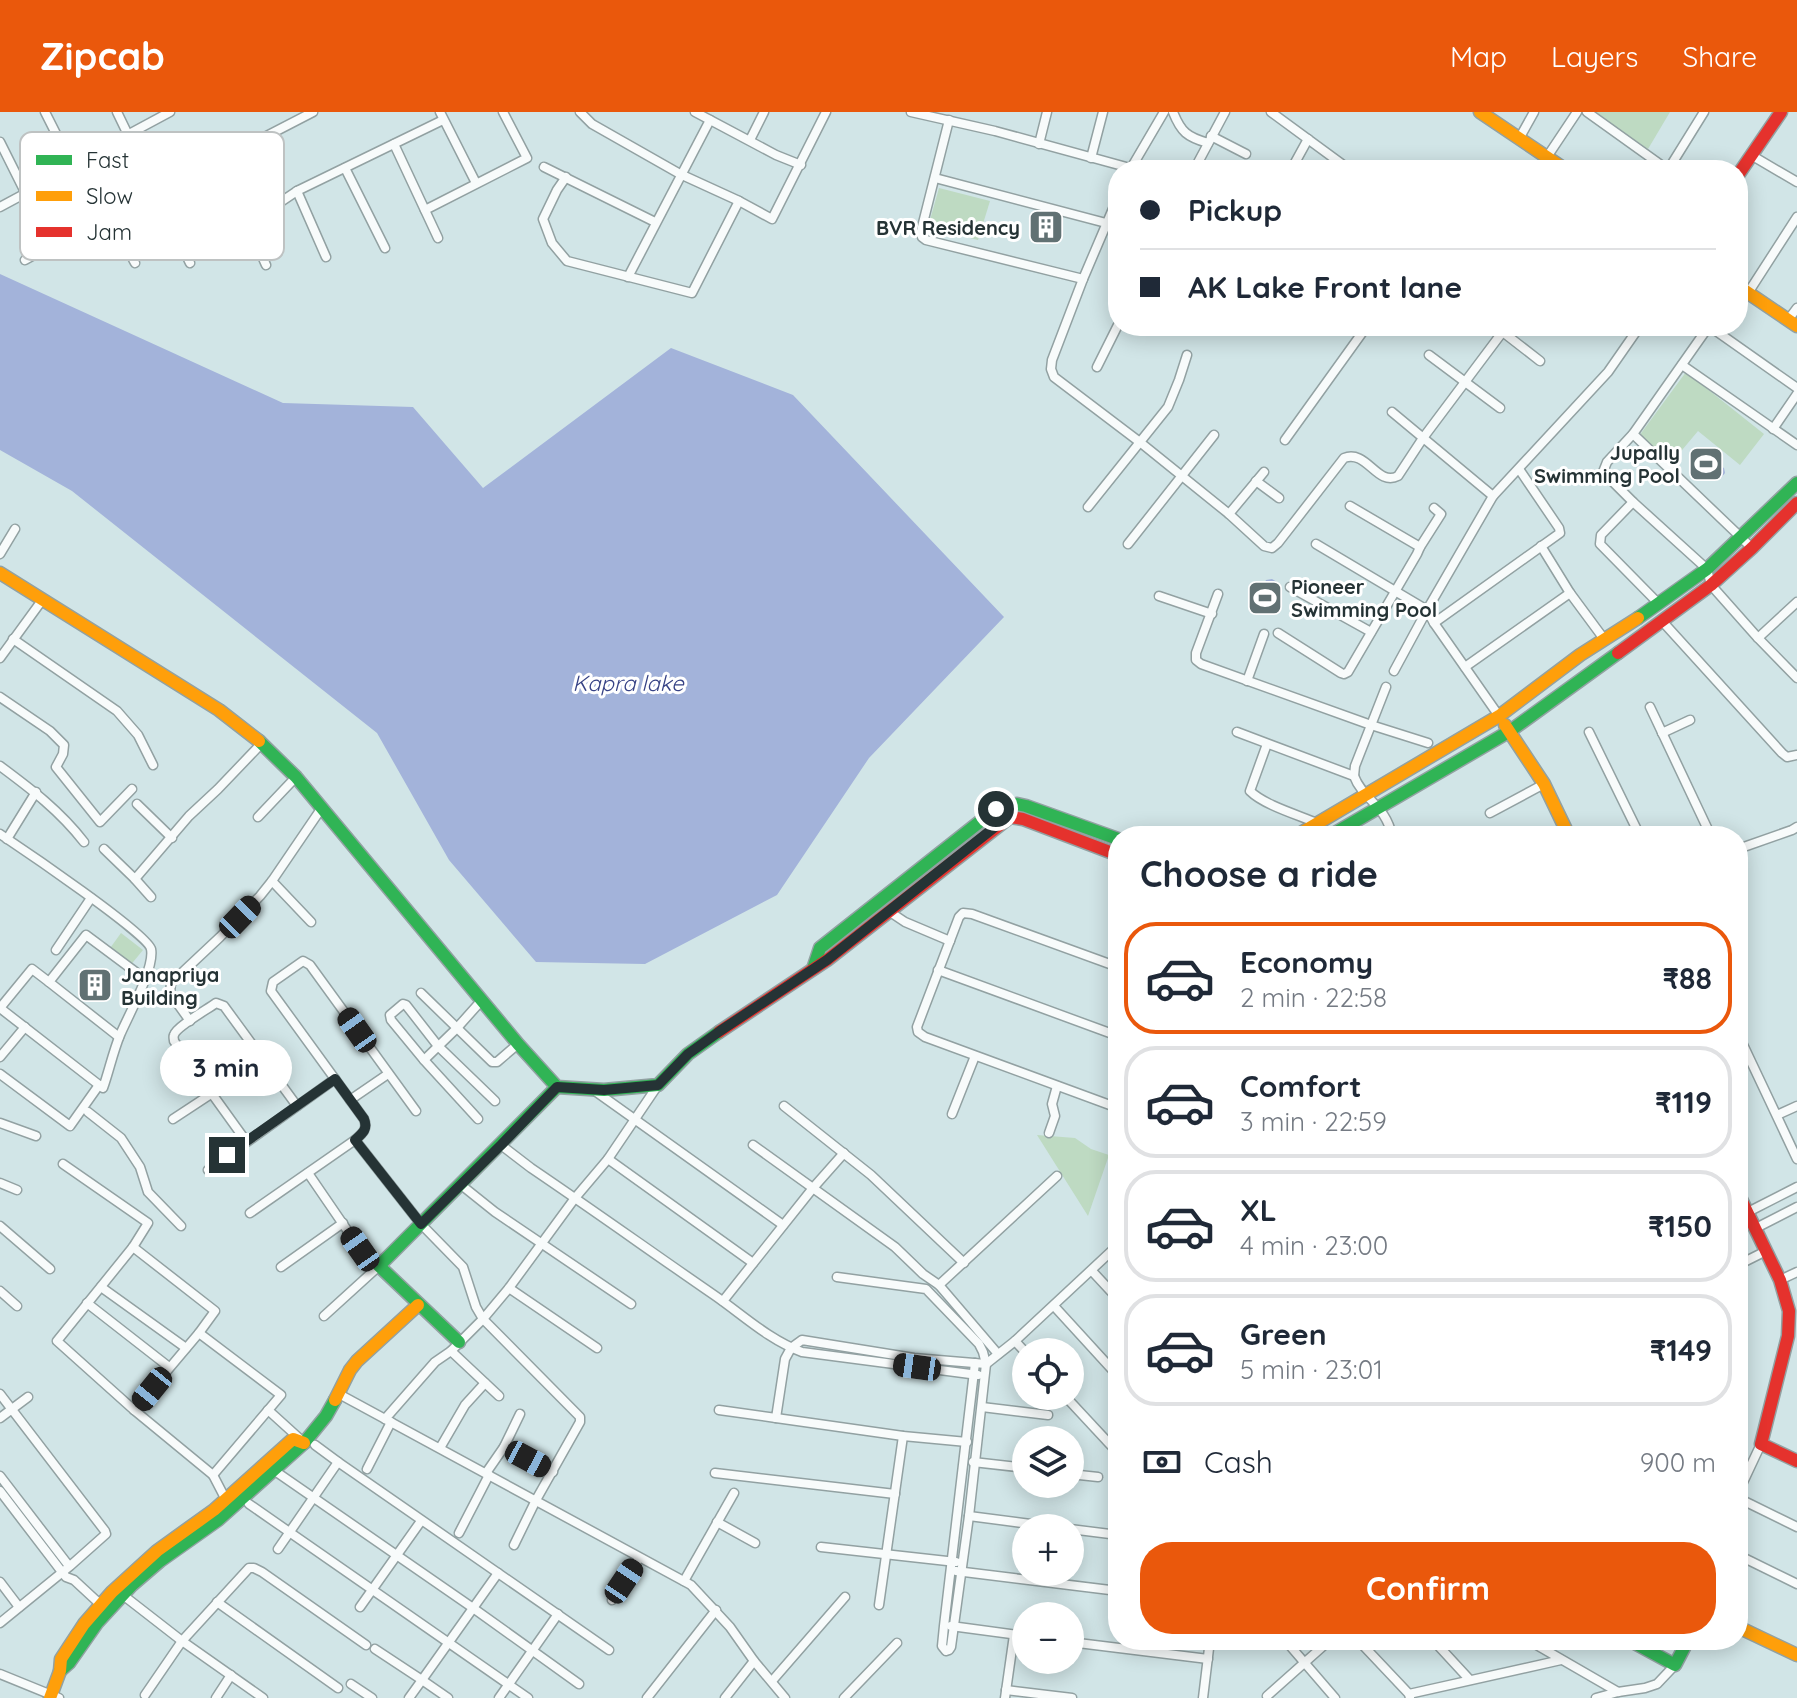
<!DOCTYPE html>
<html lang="en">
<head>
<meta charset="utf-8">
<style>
	:root { --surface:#fff; --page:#f6f6f7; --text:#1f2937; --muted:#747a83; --line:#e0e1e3; --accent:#ea580c }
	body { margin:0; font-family:Quicksand,sans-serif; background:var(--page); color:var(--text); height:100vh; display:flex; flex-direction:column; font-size:30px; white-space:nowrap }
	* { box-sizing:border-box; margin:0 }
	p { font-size:26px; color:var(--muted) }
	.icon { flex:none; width:44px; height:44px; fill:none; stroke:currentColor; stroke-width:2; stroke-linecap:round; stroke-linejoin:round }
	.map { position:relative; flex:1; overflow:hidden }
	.panel { position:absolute; left:1108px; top:714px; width:640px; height:824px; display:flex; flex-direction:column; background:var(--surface); border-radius:32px; box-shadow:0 4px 20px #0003 }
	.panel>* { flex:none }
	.banner { position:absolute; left:1108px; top:48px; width:640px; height:176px; border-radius:32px; box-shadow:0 4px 20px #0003; display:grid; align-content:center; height:176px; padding:0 32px; background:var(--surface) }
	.buttons { position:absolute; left:1012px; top:1226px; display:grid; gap:16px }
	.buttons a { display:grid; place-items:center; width:72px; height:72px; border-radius:50%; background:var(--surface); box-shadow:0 4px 20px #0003; font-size:40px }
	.end { position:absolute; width:36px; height:36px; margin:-18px; border:10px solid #253335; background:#fff; box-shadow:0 0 0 4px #fff }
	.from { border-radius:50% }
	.bubble { position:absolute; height:56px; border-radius:28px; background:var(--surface); box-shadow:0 4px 20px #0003; font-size:26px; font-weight:700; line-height:56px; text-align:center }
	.car { position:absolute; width:24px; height:48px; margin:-24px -12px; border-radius:10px; box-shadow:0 0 6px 2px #0007; background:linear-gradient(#222 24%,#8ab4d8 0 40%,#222 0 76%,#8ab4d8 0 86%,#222 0) }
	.banner b { display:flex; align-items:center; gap:28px; height:76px; font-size:30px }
	.banner b+b { border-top:2px solid var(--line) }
	.banner i { width:20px; height:20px; background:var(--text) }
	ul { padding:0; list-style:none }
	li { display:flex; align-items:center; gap:24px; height:112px; margin:0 16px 12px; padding:0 16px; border:4px solid var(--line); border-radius:32px }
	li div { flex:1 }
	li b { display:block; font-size:30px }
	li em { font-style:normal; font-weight:700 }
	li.active { border-color:var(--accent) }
	li>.icon { width:72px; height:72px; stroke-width:1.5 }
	h2 { padding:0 32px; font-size:36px; line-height:96px }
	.pay { display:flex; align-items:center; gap:20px; height:88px; padding:0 32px; font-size:30px }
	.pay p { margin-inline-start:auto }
	.cta { display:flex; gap:16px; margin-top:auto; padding:16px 32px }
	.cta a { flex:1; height:92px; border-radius:32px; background:var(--accent); color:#fff; font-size:32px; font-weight:700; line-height:92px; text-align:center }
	header { display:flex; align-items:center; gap:48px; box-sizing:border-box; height:112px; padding:0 40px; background:var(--accent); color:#fff }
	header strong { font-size:38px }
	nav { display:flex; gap:44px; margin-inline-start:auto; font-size:28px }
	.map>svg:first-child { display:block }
</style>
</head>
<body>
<header>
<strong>Zipcab</strong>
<nav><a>Map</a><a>Layers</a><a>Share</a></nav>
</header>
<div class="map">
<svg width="1797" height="1586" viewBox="0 0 1797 1586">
	<rect width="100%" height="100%" fill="#d1e5e7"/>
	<g fill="#bedac2">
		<path d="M1592 0H1670L1648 37Z"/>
		<path d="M939 76 990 89 978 128 928 115Z"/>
		<path d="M1686 260 1764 322 1740 353 1698 319 1672 350 1639 324Z"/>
		<path d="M121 821 143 838 129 855 108 839Z"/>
		<path d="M1037 1023 1075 1026 1091 1037 1109 1043 1088 1104Z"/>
	</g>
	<g fill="#a3b3da">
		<path d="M0 162 283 291 413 295 483 376 671 236 793 283 1004 505 869 646 777 783 645 852 536 850 449 748 377 621 72 379 0 338Z"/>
		<path d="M1704 338 1711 349 1724 356 1725 361 1721 366 1714 365 1704 356 1693 355 1694 342Z"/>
		<path d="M1272 467 1277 470 1280 476 1264 503 1250 495 1266 468Z"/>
	</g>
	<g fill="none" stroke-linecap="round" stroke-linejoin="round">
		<g stroke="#92a1a2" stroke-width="11">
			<g id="street">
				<path d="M45 0 99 107"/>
				<path d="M117 0 190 151"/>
				<path d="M440 0 476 71"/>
				<path d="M580 0 592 12 680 62 739 89 772 107 826 0"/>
				<path d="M695 0 776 43 801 53"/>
				<path d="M911 0 995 19 1130 56"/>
				<path d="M1173 0C1181 20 1187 25 1208 31"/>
				<path d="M1271 0 1350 58"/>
				<path d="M1587 0 1668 58"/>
				<path d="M949 8 921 119 922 125 926 128 1083 167"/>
				<path d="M129 22 170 0"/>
				<path d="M1211 24 1246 42"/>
				<path d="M1519 27 1534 0"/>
				<path d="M750 28 764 0"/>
				<path d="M0 30 52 134"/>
				<path d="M394 32 438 126"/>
				<path d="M1039 32 1047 0"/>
				<path d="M1751 43 1797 70"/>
				<path d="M1547 45 1577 0"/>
				<path d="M1091 46 1103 0"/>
				<path d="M214 50 239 107 243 110H251L297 79 443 8"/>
				<path d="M544 55 655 110"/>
				<path d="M345 56 385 136"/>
				<path d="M1130 58 1164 0"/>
				<path d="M1194 58 1225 0"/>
				<path d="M1291 58 1308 27"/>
				<path d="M1668 58 1704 0"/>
				<path d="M566 65 557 78 543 107 552 131 567 149 692 181 739 89"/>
				<path d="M935 66 1106 111"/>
				<path d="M297 79 326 145"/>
				<path d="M1118 85 1083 167 1052 248 1051 257 1054 265 1141 331 1229 402 1264 434 1272 436 1278 431 1344 346C1367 337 1377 375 1398 364L1423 326 1507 214"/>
				<path d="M0 95 26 81"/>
				<path d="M425 98 527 46 503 0"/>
				<path d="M109 102 135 151"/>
				<path d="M247 110 266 153"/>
				<path d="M25 148 99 107 156 81 313 0"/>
				<path d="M628 165 710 8"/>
				<path d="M1748 181 1797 105"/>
				<path d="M1788 208 1797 196"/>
				<path d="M1495 214 1540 249"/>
				<path d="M1709 214 1633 322 1607 350 1603 360 1633 390 1707 457 1711 473 1758 526 1797 566"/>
				<path d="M1709 214 1797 276"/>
				<path d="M1568 218 1570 214"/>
				<path d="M1429 243 1500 296"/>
				<path d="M1682 253 1797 333"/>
				<path d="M1097 255 1118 213"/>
				<path d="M1392 300 1493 384"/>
				<path d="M1773 317 1797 282"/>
				<path d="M1633 322 1752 436"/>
				<path d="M1285 328 1367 214"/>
				<path d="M1256 369 1279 386"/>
				<path d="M1633 390 1601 423 1600 432 1659 492"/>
				<path d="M1088 395 1168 295 1179 268 1187 243"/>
				<path d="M1229 402 1264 360"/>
				<path d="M1128 432 1214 323"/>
				<path d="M1316 432 1427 498 1394 559"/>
				<path d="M1541 434 1570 481 1604 527"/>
				<path d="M1420 435 1441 402 1434 396"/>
				<path d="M0 442 15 417"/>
				<path d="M1290 475 1371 520"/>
				<path d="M1218 482 1196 541V548L1201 552 1371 613 1428 631"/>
				<path d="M1159 484 1212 502"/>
				<path d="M1662 509 1782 641 1787 645 1797 643"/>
				<path d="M1434 511 1560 421 1559 416 1519 357"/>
				<path d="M1278 521 1341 561 1344 562 1348 560 1417 442 1420 435 1350 394"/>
				<path d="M1758 526 1797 490"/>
				<path d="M13 527 117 599 138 623 153 653"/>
				<path d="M0 546 43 487"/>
				<path d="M1465 555 1570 481"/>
				<path d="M1247 569 1264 522"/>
				<path d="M0 585 50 619 64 633 63 642 56 655 100 710 132 677"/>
				<path d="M1650 595 1711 724"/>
				<path d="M1499 604 1434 511 1427 498 1493 384 1608 260 1640 214"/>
				<path d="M1237 620 1354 664C1363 688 1386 693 1392 724"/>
				<path d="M1589 620 1640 724"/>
				<path d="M1662 621 1690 608"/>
				<path d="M1267 632 1250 679C1264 693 1298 703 1317 711"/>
				<path d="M0 654C31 677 60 699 84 730"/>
				<path d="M1354 664 1355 654 1386 575"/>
				<path d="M137 692 172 726"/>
				<path d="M1490 701 1544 672"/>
				<path d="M258 705 296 665"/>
				<path d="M0 722C21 736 148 822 151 837 155 856 128 904 120 923 113 940 109 959 103 976L0 896"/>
				<path d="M7 727 36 680"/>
				<path d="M104 737 135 767 189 704 218 677 262 631"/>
				<path d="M1738 737 1792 718 1797 715"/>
				<path d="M135 767 151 785"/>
				<path d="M272 769 311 810"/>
				<path d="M890 800 905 810 950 829"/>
				<path d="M56 838 91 786"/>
				<path d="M1118 855 972 802 963 801 959 805 917 915 918 920 925 925 1118 996"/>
				<path d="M938 858 1118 924"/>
				<path d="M421 881 492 950H497L518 932"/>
				<path d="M0 896 32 857 49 870"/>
				<path d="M190 909 170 881 171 871 220 825 260 784 272 769 321 697"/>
				<path d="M1738 922 1797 1047"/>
				<path d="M119 925 49 870 86 823 145 867"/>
				<path d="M0 945 25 915"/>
				<path d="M424 948 456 917 482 888"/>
				<path d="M0 962 70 1014 99 973"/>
				<path d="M595 979 783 1113"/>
				<path d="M350 988 388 962"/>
				<path d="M784 994 871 1063 964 1151"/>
				<path d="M1113 994 1118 981"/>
				<path d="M88 1000 121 1026 140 1055 148 1080 181 1114"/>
				<path d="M952 1002 975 944"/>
				<path d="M1777 1003 1797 994"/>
				<path d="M173 1007 211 982"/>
				<path d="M478 1007 424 948 391 908 390 903 403 892 406 893 438 934 495 989"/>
				<path d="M0 1011 36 1024"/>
				<path d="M1049 1021 1055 1004 1052 992 1057 974"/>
				<path d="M355 1028 421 1112 463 1155 476 1195 483 1207 580 1305V1310L536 1388 514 1433"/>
				<path d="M246 1029 174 929C174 927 173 925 174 923 176 915 208 897 216 891L224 894 297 994"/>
				<path d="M501 1033 531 1056C593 1098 653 1141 714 1183 743 1203 769 1228 802 1240L978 1263"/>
				<path d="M753 1033 895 1135 923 1162 939 1173 998 1242"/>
				<path d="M608 1047 753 1151"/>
				<path d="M63 1052 148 1111 133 1135 57 1229 134 1298 213 1363 226 1388"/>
				<path d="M208 1058 335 967"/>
				<path d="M308 1061 360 1137 379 1154 324 1204"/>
				<path d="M0 1071 17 1078"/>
				<path d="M460 1072 495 1100 631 1192"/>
				<path d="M1748 1100 1797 1075"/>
				<path d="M250 1101 355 1028C363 1021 368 1017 364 1007L271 879 273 870 303 849 310 853 416 999"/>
				<path d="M0 1114 50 1157"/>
				<path d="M1756 1116 1797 1095"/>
				<path d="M133 1135 215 1199 199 1221"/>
				<path d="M1738 1153 1766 1139"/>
				<path d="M281 1155 343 1111"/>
				<path d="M1092 1159 1118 1187"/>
				<path d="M837 1165 926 1177 979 1232 983 1240 986 1252 969 1404 951 1535 949 1538 946 1539 942 1534 944 1514 975 1251"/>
				<path d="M1780 1168 1797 1160"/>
				<path d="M939 1173 1057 1064"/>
				<path d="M101 1175 186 1236"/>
				<path d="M509 1176 597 1236"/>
				<path d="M0 1179 17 1194"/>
				<path d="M723 1189 813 1076 844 1041"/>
				<path d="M87 1191 169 1255"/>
				<path d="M1054 1194 1118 1264"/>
				<path d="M1015 1229 1026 1241"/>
				<path d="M451 1239 499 1284"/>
				<path d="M0 1282 105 1419 106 1422 70 1454 0 1511"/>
				<path d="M339 1282 691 1473 730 1515 754 1549 725 1586"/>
				<path d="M1065 1284 1118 1341"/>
				<path d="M982 1295 1048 1303"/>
				<path d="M134 1298 199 1221 281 1283 213 1363"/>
				<path d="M268 1298 300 1327"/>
				<path d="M719 1298 776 1306 785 1247 791 1236 802 1228 914 1246 986 1252 1015 1229 1118 1133"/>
				<path d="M0 1306 28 1285"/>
				<path d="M776 1306 903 1324 967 1330"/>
				<path d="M385 1307 435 1250 451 1239 483 1207 509 1176 575 1086 608 1047 658 973"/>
				<path d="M315 1333 338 1350"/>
				<path d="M504 1335 553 1360"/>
				<path d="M440 1336 465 1293 485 1271"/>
				<path d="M973 1350 1026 1356"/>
				<path d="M367 1357 391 1310"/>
				<path d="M275 1359 473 1496 579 1572"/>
				<path d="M486 1361 504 1335 520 1302"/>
				<path d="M715 1361 895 1382"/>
				<path d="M1070 1362 1098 1365"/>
				<path d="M0 1364 69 1454"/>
				<path d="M0 1379 62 1460 66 1465 74 1468 101 1493"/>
				<path d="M1738 1381 1761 1332"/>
				<path d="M1738 1386 1797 1415"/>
				<path d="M249 1392 528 1586"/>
				<path d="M969 1404 1061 1416"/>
				<path d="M717 1410 755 1431"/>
				<path d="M1070 1417 1118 1423"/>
				<path d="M459 1421 489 1363"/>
				<path d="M821 1435 956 1450"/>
				<path d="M278 1437 338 1350 609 1538"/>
				<path d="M1738 1443 1797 1472"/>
				<path d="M956 1459 1118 1479"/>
				<path d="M684 1469 734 1381"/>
				<path d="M0 1470 19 1495"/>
				<path d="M119 1480 182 1529 263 1586"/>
				<path d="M612 1488 639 1446"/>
				<path d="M217 1490 338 1576"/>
				<path d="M879 1493 903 1324"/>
				<path d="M360 1495 421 1409"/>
				<path d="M951 1514 1026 1524"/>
				<path d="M1285 1528 1335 1586"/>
				<path d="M1358 1528 1409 1582 1410 1586"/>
				<path d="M1433 1528 1469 1567"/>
				<path d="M1528 1528 1618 1580"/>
				<path d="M1070 1530 1208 1547"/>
				<path d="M375 1537 422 1568 498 1461"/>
				<path d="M754 1549 785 1586"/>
				<path d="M0 1562 59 1586"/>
				<path d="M772 1569 845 1485"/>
				<path d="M351 1572 372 1586"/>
				<path d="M1006 1578 1072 1586"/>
				<path d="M1409 1582 1561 1548"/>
				<path d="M145 1583 182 1529 249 1456H254L262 1460 366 1533"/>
				<path d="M1267 1584 1330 1528"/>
				<path d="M216 1586 231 1563"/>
				<path d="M409 1586 422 1568 448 1586"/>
				<path d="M499 1586 558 1502"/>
				<path d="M647 1586 716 1498"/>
				<path d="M844 1586 897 1531"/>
				<path d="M1005 1586 1014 1523"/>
				<path d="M1203 1586 1210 1528"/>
				<path d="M1596 1586 1618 1580 1645 1576 1657 1572 1675 1553"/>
			</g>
		</g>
		<g stroke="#92a1a2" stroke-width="15">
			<g id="fast">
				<path d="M1638 506 1707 457 1797 371"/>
				<path d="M259 629 296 665 518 932 557 975 604 978 658 973 688 942 719 920"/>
				<path d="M1330 724 1510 619 1618 541"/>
				<path d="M813 857 820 836 996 697 1017 692 1026 694 1118 727"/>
				<path d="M459 1230 379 1154 557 975"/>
				<path d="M1629 1528 1675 1553 1688 1528"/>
				<path d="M60 1559 69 1551 97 1511 132 1473 160 1449 218 1408 304 1331 326 1304 335 1288"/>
			</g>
		</g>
		<g stroke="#92a1a2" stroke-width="15">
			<g id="slow">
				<path d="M1480 0 1566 58"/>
				<path d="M1738 174 1797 214"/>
				<path d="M0 461 219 598 259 629"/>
				<path d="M1505 613 1544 672 1569 724"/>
				<path d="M1296 724 1499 604 1580 543 1638 506"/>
				<path d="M335 1288 350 1258 357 1249 418 1193"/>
				<path d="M1738 1515 1797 1543"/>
				<path d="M50 1586 60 1559 61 1547 84 1512 112 1480 157 1439 214 1398 293 1327 304 1331"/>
			</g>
		</g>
		<g stroke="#92a1a2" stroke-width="15">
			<g id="jam">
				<path d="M1738 63 1781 0"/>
				<path d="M1618 541 1711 473 1752 436 1797 391"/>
				<path d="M719 920 827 848 1010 705 1023 707 1118 743"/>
				<path d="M1738 1081 1780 1168 1789 1199 1788 1224 1761 1332 1797 1349"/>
			</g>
		</g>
		<use href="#street" stroke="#f8fbfb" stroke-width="8"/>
		<use href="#fast" stroke="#30b455" stroke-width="12"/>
		<use href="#slow" stroke="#ff9f0a" stroke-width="12"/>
		<use href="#jam" stroke="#e5322d" stroke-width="12"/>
	</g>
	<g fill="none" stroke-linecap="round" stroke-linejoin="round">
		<path stroke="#253335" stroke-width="10" d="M227 1043 335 967 364 1007C368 1017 363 1021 355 1028L421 1112 501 1033 557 975 604 978 658 973 688 942 720 919 827 848 1005 707 1010 705 1011 693 996 697"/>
	</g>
	<defs>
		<g id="building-square" transform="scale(1.8)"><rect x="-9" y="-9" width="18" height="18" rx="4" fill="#617173" stroke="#fff"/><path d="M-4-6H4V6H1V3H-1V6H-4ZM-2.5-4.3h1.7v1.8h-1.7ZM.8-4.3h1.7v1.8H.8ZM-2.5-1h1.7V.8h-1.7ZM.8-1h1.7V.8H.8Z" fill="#fff"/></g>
		<g id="stadium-square" transform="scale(1.8)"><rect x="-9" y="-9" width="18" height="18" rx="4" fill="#617173" stroke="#fff"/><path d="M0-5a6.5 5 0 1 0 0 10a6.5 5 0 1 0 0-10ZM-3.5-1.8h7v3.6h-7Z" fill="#fff"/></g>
	</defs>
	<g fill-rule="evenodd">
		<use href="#building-square" x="1046" y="115"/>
		<use href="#stadium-square" x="1706" y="352"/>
		<use href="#stadium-square" x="1265" y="486"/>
		<use href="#building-square" x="95" y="873"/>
	</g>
	<g text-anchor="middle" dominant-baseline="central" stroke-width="6" stroke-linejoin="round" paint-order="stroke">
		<g font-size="20" font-weight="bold" fill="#253335" stroke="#fff" text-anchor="end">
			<text x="1020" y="115">BVR Residency</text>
			<text x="1680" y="340">Jupally<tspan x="1680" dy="23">Swimming Pool</tspan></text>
			<text x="1291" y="474" text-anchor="start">Pioneer<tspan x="1291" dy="23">Swimming Pool</tspan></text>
			<text x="121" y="862" text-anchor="start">Janapriya<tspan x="121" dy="23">Building</tspan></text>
		</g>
		<g font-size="22" font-style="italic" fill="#364285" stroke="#fff">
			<text x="628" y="571">Kapra lake</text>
		</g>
	</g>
	<rect x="20" y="20" width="264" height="128" rx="12" fill="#fff" stroke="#bec2c2" stroke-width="2"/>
	<rect x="36" y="43" width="36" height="10" fill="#30b455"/>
	<rect x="36" y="79" width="36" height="10" fill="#ff9f0a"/>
	<rect x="36" y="115" width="36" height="10" fill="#e5322d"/>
	<g font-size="22" fill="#253335">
		<text x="86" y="56">Fast</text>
		<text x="86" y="92">Slow</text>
		<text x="86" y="128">Jam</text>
	</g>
</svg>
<div class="buttons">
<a><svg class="icon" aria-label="locate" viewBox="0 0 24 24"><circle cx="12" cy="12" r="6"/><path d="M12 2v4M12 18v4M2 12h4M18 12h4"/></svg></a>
<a><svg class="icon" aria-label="layers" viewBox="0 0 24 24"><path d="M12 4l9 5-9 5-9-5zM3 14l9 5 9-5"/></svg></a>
<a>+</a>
<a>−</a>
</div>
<i class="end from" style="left:996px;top:697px"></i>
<i class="end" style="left:227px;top:1043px"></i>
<div class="bubble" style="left:160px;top:928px;width:132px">3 min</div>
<i class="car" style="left:240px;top:805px;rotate:44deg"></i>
<i class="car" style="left:357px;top:918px;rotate:325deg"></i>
<i class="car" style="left:360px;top:1137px;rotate:325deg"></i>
<i class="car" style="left:917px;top:1255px;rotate:278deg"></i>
<i class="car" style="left:152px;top:1277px;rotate:219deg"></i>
<i class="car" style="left:528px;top:1347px;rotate:118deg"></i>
<i class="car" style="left:624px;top:1469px;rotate:34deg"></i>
<div class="banner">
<b><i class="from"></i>Pickup</b>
<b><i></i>AK Lake Front lane</b>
</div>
<section class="panel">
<h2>Choose a ride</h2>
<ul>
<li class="active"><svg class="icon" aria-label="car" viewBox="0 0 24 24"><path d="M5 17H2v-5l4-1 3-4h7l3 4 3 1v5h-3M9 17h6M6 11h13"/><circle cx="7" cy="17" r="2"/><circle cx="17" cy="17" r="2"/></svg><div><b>Economy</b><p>2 min · 22:58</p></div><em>₹88</em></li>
<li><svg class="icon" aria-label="car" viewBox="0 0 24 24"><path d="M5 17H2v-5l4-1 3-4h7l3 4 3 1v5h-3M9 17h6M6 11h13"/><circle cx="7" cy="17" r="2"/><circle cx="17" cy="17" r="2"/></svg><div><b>Comfort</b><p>3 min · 22:59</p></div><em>₹119</em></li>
<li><svg class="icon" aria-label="car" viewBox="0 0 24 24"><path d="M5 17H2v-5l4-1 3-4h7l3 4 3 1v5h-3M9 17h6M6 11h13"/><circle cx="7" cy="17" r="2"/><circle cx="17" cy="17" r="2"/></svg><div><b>XL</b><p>4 min · 23:00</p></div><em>₹150</em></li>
<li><svg class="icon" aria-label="car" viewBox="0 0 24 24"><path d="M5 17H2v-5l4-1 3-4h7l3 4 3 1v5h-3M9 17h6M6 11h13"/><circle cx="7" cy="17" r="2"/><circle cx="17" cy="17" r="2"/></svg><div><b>Green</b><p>5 min · 23:01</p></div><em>₹149</em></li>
</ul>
<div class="pay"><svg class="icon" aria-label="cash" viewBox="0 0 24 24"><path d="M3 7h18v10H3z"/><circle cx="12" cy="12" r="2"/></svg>Cash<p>900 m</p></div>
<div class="cta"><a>Confirm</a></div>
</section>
</div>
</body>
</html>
